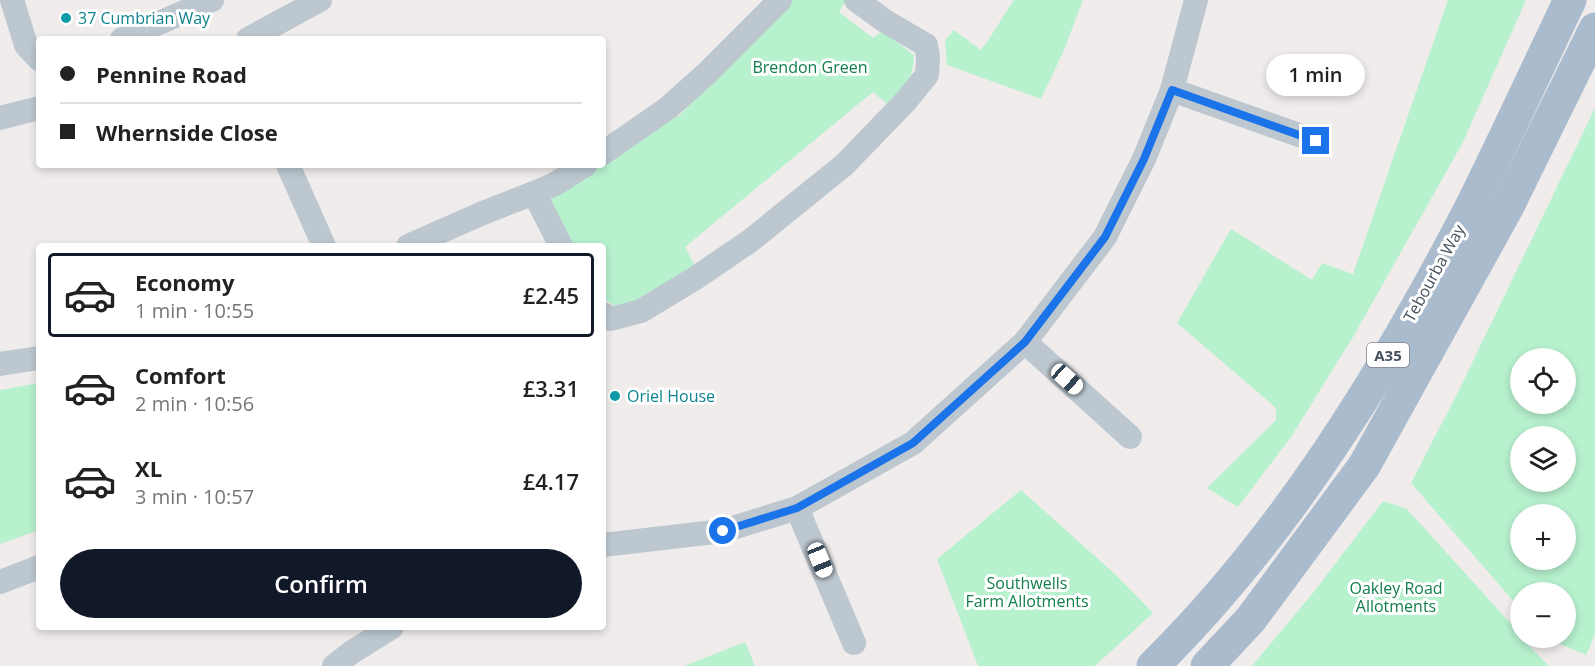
<!DOCTYPE html>
<html lang="en">
<head>
<meta charset="utf-8">
<style>
	:root { --surface:#fff; --page:#f6f6f6; --text:#222; --muted:#767676; --line:#e0e0e0; --accent:#111827 }
	body { margin:0; font-family:"Open Sans",sans-serif; background:var(--page); color:var(--text); height:100vh; display:flex; flex-direction:column; font-size:22px; white-space:nowrap }
	* { box-sizing:border-box; margin:0 }
	p { font-size:20px; color:var(--muted) }
	.icon { flex:none; width:33px; height:33px; fill:none; stroke:currentColor; stroke-width:2; stroke-linecap:round; stroke-linejoin:round }
	.map { position:relative; flex:1; overflow:hidden }
	.sheet { position:absolute; left:36px; top:243px; width:570px; height:387px; display:flex; flex-direction:column; background:var(--surface); border-radius:6px; box-shadow:0 3px 9px #0003 }
	.sheet>* { flex:none }
	.guide { position:absolute; left:36px; top:36px; width:570px; height:132px; border-radius:6px; box-shadow:0 3px 9px #0003; display:grid; align-content:center; height:132px; padding:0 24px; background:var(--surface) }
	.fabs { position:absolute; left:1510px; top:348px; display:grid; gap:12px }
	.fabs a { display:grid; place-items:center; width:66px; height:66px; border-radius:50%; background:var(--surface); box-shadow:0 3px 9px #0003; font-size:30px }
	.end { position:absolute; width:27px; height:27px; margin:-14px; border:8px solid #1a73e8; background:#fff; box-shadow:0 0 0 3px #fff }
	.from { border-radius:50% }
	.bubble { position:absolute; height:42px; border-radius:21px; background:var(--surface); box-shadow:0 3px 9px #0003; font-size:20px; font-weight:600; line-height:42px; text-align:center }
	.car { position:absolute; width:18px; height:36px; margin:-18px -9px; border-radius:8px; box-shadow:0 0 4px 2px #0007; background:linear-gradient(#fff 24%,#345 0 40%,#fff 0 76%,#345 0 86%,#fff 0) }
	.guide b { display:flex; align-items:center; gap:21px; height:57px; font-size:22px }
	.guide b+b { border-top:2px solid var(--line) }
	.guide i { width:15px; height:15px; background:var(--text) }
	ul { padding:10px 0 0; list-style:none }
	li { display:flex; align-items:center; gap:18px; height:84px; margin:0 12px 9px; padding:0 12px; border:3px solid transparent; border-radius:6px }
	li div { flex:1 }
	li b { display:block; font-size:22px }
	li em { font-style:normal; font-weight:600 }
	li.on { border-color:var(--accent) }
	li>.icon { width:54px; height:54px; stroke-width:1.5 }
	.button { display:flex; gap:12px; margin-top:auto; padding:12px 24px }
	.button a { flex:1; height:69px; border-radius:36px; background:var(--accent); color:#fff; font-size:24px; font-weight:600; line-height:69px; text-align:center }
	.map>svg:first-child { display:block }
</style>
</head>
<body>
<div class="map">
<svg width="1595" height="666" viewBox="0 0 1595 666">
	<rect width="100%" height="100%" fill="#f0ecec"/>
	<g fill="#b7f1ce" fill-rule="evenodd">
		<path d="M792 0H846L839 12 873 38 882 31 914 55C913 83 905 85 887 104L873 92 685 247 696 268 638 300 615 306 603 298V246H573L548 196 599 165H603V162L680 115Z"/>
		<path d="M1014 0H1083L1064 50 1041 99 947 65 945 40 954 30 981 50C994 33 1002 17 1014 0Z"/>
		<path d="M1448 0H1526L1462 144 1353 337 1291 437 1238 507 1207 488 1276 420V408L1177 323 1231 229 1312 280 1322 263 1353 274Z"/>
		<path d="M1595 108V634L1586 655 1546 638H1566V592H1521V610L1411 483 1459 390ZM1521 358H1566V404H1521ZM1521 436H1566V482H1521ZM1521 514H1566V560H1521Z"/>
		<path d="M39 383V530L0 544V390Z"/>
		<path d="M1021 490 1117 576 1153 613 1095 666H978L937 559Z"/>
		<path d="M1383 501 1407 509 1521 635V638L1549 666H1252L1313 593Z"/>
		<path d="M745 642 755 666H684Z"/>
	</g>
	<g fill="none" stroke-linecap="round" stroke-linejoin="round">
		<g stroke="#bcc7d0" stroke-width="24">
			<path d="M12 0 26 45 39 59"/>
			<path d="M122 39 212 0"/>
			<path d="M248 39 320 0"/>
			<path d="M1172 90 1316 141"/>
			<path d="M0 118 39 108"/>
			<path d="M603 153 668 108 706 74 780 0"/>
			<path d="M288 165 324 246"/>
			<path d="M534 193 561 246"/>
			<path d="M408 246 483 213 534 193 555 184 585 165"/>
			<path d="M603 314 611 319 641 311 694 279 750 241 844 165 905 102 927 75 928 57 926 45 885 21 856 0"/>
			<path d="M1025 342 1130 437"/>
			<path d="M0 364 39 358"/>
			<path d="M797 508 854 643"/>
			<path d="M603 545 723 531 797 508 913 443 1025 342 1105 237 1144 159 1172 90 1196 0"/>
			<path d="M0 582 39 567"/>
			<path d="M334 666 352 652 392 627"/>
		</g>
		<g stroke="#aabbce" stroke-width="33">
			<path d="M1153 666C1285 536 1383 376 1468 213 1503 143 1536 71 1570 0"/>
			<path d="M1207 666 1251 619 1364 466 1507 208 1595 29"/>
		</g>
	</g>
	<g fill="none" stroke-linecap="round" stroke-linejoin="round">
		<path stroke="#1a73e8" stroke-width="8" d="M723 531 797 508 913 443 1025 342 1105 237 1144 159 1172 90 1316 141"/>
	</g>
	<g fill="#0f9aa8" stroke="#fff" stroke-width="2">
		<circle cx="66" cy="18" r="6"/>
		<circle cx="615" cy="396" r="6"/>
	</g>
	<g text-anchor="middle" dominant-baseline="central" stroke-width="6" stroke-linejoin="round" paint-order="stroke">
		<rect fill="#fff" stroke="#7c848c" stroke-width="1.5" x="1367" y="343" width="42" height="24" rx="4.5"/>
		<g font-size="15" font-weight="bold" fill="#44505b">
			<text x="1388" y="355">A35</text>
		</g>
		<g font-size="16" fill="#0d838f" stroke="#fff" text-anchor="start">
			<text x="78" y="18">37 Cumbrian Way</text>
			<text x="627" y="396">Oriel House</text>
		</g>
		<g font-size="16" fill="#117f4a" stroke="#fff">
			<text x="810" y="67">Brendon Green</text>
			<text x="1027" y="583">Southwells<tspan x="1027" dy="18">Farm Allotments</tspan></text>
			<text x="1396" y="588">Oakley Road<tspan x="1396" dy="18">Allotments</tspan></text>
		</g>
		<g font-size="16" fill="#44505b" stroke="#fff">
			<text transform="translate(1434 273) rotate(-61)">Tebourba Way</text>
		</g>
	</g>
</svg>
<div class="fabs">
<a><svg class="icon" aria-label="locate" viewBox="0 0 24 24"><circle cx="12" cy="12" r="6"/><path d="M12 2v4M12 18v4M2 12h4M18 12h4"/></svg></a>
<a><svg class="icon" aria-label="layers" viewBox="0 0 24 24"><path d="M12 4l9 5-9 5-9-5zM3 14l9 5 9-5"/></svg></a>
<a>+</a>
<a>−</a>
</div>
<i class="end from" style="left:723px;top:531px"></i>
<i class="end" style="left:1316px;top:141px"></i>
<div class="bubble" style="left:1266px;top:54px;width:99px">1 min</div>
<i class="car" style="left:1067px;top:379px;rotate:132deg"></i>
<i class="car" style="left:820px;top:560px;rotate:158deg"></i>
<div class="guide">
<b><i class="from"></i>Pennine Road</b>
<b><i></i>Whernside Close</b>
</div>
<section class="sheet">
<ul>
<li class="on"><svg class="icon" aria-label="car" viewBox="0 0 24 24"><path d="M5 17H2v-5l4-1 3-4h7l3 4 3 1v5h-3M9 17h6M6 11h13"/><circle cx="7" cy="17" r="2"/><circle cx="17" cy="17" r="2"/></svg><div><b>Economy</b><p>1 min · 10:55</p></div><em>£2.45</em></li>
<li><svg class="icon" aria-label="car" viewBox="0 0 24 24"><path d="M5 17H2v-5l4-1 3-4h7l3 4 3 1v5h-3M9 17h6M6 11h13"/><circle cx="7" cy="17" r="2"/><circle cx="17" cy="17" r="2"/></svg><div><b>Comfort</b><p>2 min · 10:56</p></div><em>£3.31</em></li>
<li><svg class="icon" aria-label="car" viewBox="0 0 24 24"><path d="M5 17H2v-5l4-1 3-4h7l3 4 3 1v5h-3M9 17h6M6 11h13"/><circle cx="7" cy="17" r="2"/><circle cx="17" cy="17" r="2"/></svg><div><b>XL</b><p>3 min · 10:57</p></div><em>£4.17</em></li>
</ul>
<div class="button"><a>Confirm</a></div>
</section>
</div>
</body>
</html>
